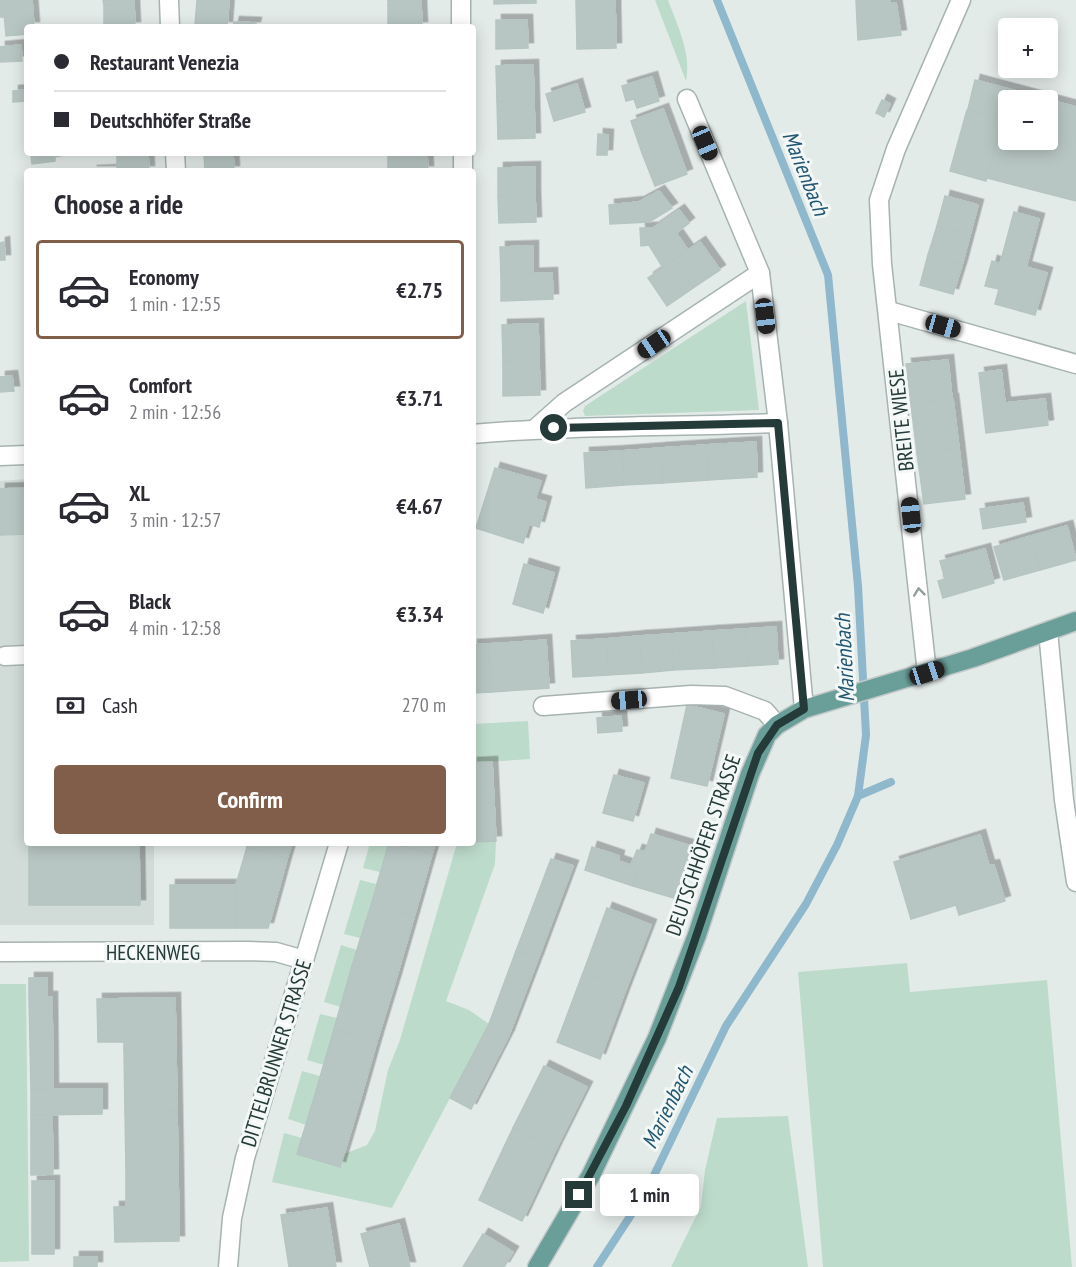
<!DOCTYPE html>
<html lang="en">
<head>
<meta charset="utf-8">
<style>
	:root { --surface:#fff; --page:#f2f2f3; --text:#2b2b33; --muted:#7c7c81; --line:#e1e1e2; --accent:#805e4a }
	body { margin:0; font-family:"PT Sans Narrow",sans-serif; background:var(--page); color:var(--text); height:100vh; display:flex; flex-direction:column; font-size:22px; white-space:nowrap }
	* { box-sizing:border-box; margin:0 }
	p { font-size:20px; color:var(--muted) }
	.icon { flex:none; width:33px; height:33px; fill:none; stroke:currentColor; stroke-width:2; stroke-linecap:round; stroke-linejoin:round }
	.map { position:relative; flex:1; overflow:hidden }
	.side { position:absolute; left:24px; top:168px; width:452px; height:678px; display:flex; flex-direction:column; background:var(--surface); border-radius:6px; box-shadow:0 3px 15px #0003 }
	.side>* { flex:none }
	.hud { position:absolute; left:24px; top:24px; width:452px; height:132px; border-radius:6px; box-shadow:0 3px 15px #0003; display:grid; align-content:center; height:132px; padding:0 30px; background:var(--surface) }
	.controls { position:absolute; left:998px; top:18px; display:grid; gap:12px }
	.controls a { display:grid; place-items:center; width:60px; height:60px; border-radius:6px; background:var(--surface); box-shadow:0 3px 15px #0003; font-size:30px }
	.end { position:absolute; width:27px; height:27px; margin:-14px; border:8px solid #243b39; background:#fff; box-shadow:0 0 0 3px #fff }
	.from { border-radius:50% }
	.bubble { position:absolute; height:42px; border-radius:6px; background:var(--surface); box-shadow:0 3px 15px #0003; font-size:20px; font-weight:700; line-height:42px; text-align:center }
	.car { position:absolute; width:18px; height:36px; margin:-18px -9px; border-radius:8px; box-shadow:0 0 4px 2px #0007; background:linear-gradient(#222 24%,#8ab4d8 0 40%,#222 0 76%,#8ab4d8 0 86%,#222 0) }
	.hud b { display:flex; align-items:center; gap:21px; height:57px; font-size:22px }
	.hud b+b { border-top:2px solid var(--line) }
	.hud i { width:15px; height:15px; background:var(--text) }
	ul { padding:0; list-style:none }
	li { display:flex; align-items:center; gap:18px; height:99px; margin:0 12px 9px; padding:0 18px; border:3px solid transparent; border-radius:6px }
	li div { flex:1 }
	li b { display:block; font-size:22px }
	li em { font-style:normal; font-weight:700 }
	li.selected { border-color:var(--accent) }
	li>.icon { width:54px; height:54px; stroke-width:1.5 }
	h2 { padding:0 30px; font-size:27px; line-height:72px }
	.pay { display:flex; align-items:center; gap:15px; height:66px; padding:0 30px; font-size:22px }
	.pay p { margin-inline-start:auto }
	.action { display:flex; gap:12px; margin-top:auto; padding:12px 30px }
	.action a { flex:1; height:69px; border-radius:6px; background:var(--accent); color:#fff; font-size:24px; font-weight:700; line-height:69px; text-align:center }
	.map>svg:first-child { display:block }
</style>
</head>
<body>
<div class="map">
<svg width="1076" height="1267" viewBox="0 0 1076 1267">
	<defs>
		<filter id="shadow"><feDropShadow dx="5.5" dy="-5.5" stdDeviation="0" flood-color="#0004"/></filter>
	</defs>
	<rect width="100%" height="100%" fill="#e3ebe9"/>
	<path fill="#d1dbd8" d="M27 479V843H154V925H0V481Z"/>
	<g fill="#bddbca">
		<path d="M655 0H668C677 25 692 54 686 81Z"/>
		<path d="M746 301 759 410 585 416 583 411 585 406Z"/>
		<path d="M528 721 530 759 473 763V724Z"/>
		<path d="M496 841 495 864 446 1001 469 1010 489 1024 392 1208 272 1182 284 1133 302 1138 298 1154 340 1166 344 1154 367 1145 375 1131 388 1070 400 1040 457 843Z"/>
		<path d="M370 843H389L380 872 363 868Z"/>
		<path d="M360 880 376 884 360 938 344 934Z"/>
		<path d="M341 945 357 950 341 1007 324 1002Z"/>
		<path d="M907 963 910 992 1047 980 1072 1267H823L798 972Z"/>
		<path d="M0 984H26L29 1261 0 1262Z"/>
		<path d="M320 1014 337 1018 324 1065 307 1060Z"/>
		<path d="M302 1071 320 1076 306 1125 288 1119Z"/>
		<path d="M788 1116 808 1267H671L701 1206 705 1170 717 1118Z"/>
	</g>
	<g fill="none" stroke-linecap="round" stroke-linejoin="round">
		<g stroke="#8fb8cc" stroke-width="8">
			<path d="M858 796 891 782"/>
			<path d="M597 1267 646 1192 726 1026 806 904 837 845 858 796 866 735 858 586 828 275 717 0"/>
		</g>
	</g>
	<g fill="#b8c6c3" stroke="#b5c5c1" stroke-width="1.5" fill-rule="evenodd" filter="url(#shadow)">
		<path d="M0 0H3L4 17H0Z"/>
		<path d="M3 0H32L34 27H27V34L6 36Z"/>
		<path d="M103 0H134V4L104 5Z"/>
		<path d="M197 0H229L227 27 195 25Z"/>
		<path d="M388 0H421V4L388 5Z"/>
		<path d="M494 0H536V3L494 4Z"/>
		<path d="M576 0H615L616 48 577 49Z"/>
		<path d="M856 0H890V3H896L901 35 858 40Z"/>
		<path d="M134 4 135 27H104V5Z"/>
		<path d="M421 4 422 27H388V5Z"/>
		<path d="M496 20H527L528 48 496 49Z"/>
		<path d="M234 22 256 23 255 27H233Z"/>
		<path d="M21 45 22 61 0 62V47Z"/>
		<path d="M533 65 534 101 497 102 496 66Z"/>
		<path d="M652 77 659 101 637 108 634 99 626 101 622 86Z"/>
		<path d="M975 80 1076 107V201L987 178 1003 119 968 109ZM1008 100H1047V140H1008Z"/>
		<path d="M577 84 585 112 554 121 546 94Z"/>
		<path d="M27 90V107V101L13 102V91Z"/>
		<path d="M882 100 890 104 884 117 876 113Z"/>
		<path d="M534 101 535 138 498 139 497 102Z"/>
		<path d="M663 109 675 141 642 153 631 121Z"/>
		<path d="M967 110 1002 119 986 181 950 171Z"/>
		<path d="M598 134 608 135 607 155H597Z"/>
		<path d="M675 141 687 174 655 186 642 153Z"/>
		<path d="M31 153H55V161L32 164Z"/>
		<path d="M117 153H148L149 171H91L117 170Z"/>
		<path d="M204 153H233L234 171H205Z"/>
		<path d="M388 153H427L428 171H388Z"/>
		<path d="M535 167V195L498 196V168Z"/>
		<path d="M659 191 672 208 649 222 610 224 609 205 639 202Z"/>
		<path d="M535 195 536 222 499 223 498 196Z"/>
		<path d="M945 196 978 205 970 235 937 226Z"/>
		<path d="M679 210 689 223 676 233 688 250 663 268 649 245 641 246 640 228H653Z"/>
		<path d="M1014 212 1039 219 1026 267 1047 273 1035 315 995 304 999 289 985 286 992 261 1000 264Z"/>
		<path d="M937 226 970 235 962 265 928 255Z"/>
		<path d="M4 242 5 260H0V243Z"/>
		<path d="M700 242 720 270 693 288 674 260Z"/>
		<path d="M533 246V274L501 275 500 247Z"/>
		<path d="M928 255 962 265 953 294 920 285Z"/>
		<path d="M674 260 693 288 667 306 648 278Z"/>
		<path d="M552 273 553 299 501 301V275Z"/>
		<path d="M538 324 539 360 503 361 502 325Z"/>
		<path d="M539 360 540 395 503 396V361Z"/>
		<path d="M948 360 952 399 911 404 906 364Z"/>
		<path d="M1001 370 1005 403 1045 399 1048 425 986 433 979 373Z"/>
		<path d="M12 376 14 391 0 392V377Z"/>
		<path d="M953 399 959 448 917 453 911 404Z"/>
		<path d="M756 442 757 477 708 480 706 445Z"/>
		<path d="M706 445 708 480 663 483 661 448Z"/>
		<path d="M661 448 663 483 624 485 622 451Z"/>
		<path d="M959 448 965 499 924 504 917 453Z"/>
		<path d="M622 451 624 485 586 488 584 453Z"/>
		<path d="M495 468 541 481 535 499 546 502 539 527 529 524 523 543 476 528Z"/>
		<path d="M27 488V534L0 535V489Z"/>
		<path d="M1023 503 1026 522 983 529 980 509Z"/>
		<path d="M1067 526 1076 560 1040 570 1031 536Z"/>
		<path d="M1031 536 1040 570 1004 580 994 547Z"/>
		<path d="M985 549 994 583 943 598 938 581 945 579 940 561Z"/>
		<path d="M524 564 554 573 543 613 513 604Z"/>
		<path d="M776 627 778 664 747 666 745 629Z"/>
		<path d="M745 629 747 666 715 668 712 631Z"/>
		<path d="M712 631 715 668 673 670 671 634Z"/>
		<path d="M671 634 673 670 642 673 640 636Z"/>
		<path d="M640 636 642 673 608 675 606 639Z"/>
		<path d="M606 639 608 675 573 677 571 641Z"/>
		<path d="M546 640 549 688 492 692 489 644Z"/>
		<path d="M489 644 492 692 472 693V645Z"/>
		<path d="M687 705 724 714 707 786 671 778Z"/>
		<path d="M621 716 622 731 598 733 597 718Z"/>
		<path d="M492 762 496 841 472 842V763Z"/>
		<path d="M614 775 644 783 633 821 603 813Z"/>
		<path d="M651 834 691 846 674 898 633 886 639 868 631 865 637 850 645 852Z"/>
		<path d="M980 835 989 866 994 865 1005 901 959 915 956 905 911 919 894 862Z"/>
		<path d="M29 843H139L140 905H29Z"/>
		<path d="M248 843H292L287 859 247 847Z"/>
		<path d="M389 843 432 854 414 917 371 904Z"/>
		<path d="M395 843H435L432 854Z"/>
		<path d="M247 847 287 859 268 928H236V885Z"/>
		<path d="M592 847 619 856 618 861 639 868 633 886 585 870Z"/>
		<path d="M551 859 573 866 538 959 516 951Z"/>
		<rect x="170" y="885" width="66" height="43"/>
		<path d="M371 904 414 917 396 979 352 966Z"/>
		<path d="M607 908 651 925 626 989 583 973Z"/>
		<path d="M516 951 538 959 509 1035 489 1024Z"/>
		<path d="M352 966 396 979 377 1041 334 1029Z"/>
		<path d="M583 973 626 989 600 1059 557 1042Z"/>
		<rect x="29" y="978" width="18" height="19"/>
		<path d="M29 997H52L53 1089H31Z"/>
		<path d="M175 998 176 1050H124V1042H98L97 999Z"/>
		<path d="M489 1024 509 1035 471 1109 450 1098Z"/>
		<path d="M334 1029 377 1041 359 1104 316 1091Z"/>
		<path d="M124 1050H176L177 1111 125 1112Z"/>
		<path d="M544 1066 587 1087 556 1149 513 1128Z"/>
		<path d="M31 1089H102V1114L31 1115Z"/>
		<path d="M316 1091 359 1104 340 1167 297 1154Z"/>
		<path d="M177 1111 178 1170H126L125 1112Z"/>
		<path d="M31 1115H52L53 1174 31 1175Z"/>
		<path d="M513 1128 556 1149 522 1221 479 1200Z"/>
		<path d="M126 1170H178L179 1241 115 1242 114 1207H126Z"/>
		<rect x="32" y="1181" width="22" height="73"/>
		<path d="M327 1208 336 1267H289L281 1215Z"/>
		<path d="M399 1224 410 1267H370L361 1234Z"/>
		<path d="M483 1234 513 1252 504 1267H463Z"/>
		<rect x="74" y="1257" width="23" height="10"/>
	</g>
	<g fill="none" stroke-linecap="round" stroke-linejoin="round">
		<g stroke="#a6b3b1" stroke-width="21">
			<g id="minor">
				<path d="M169 0 170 27"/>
				<path d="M461 0V27"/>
				<path d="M687 99 760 273 778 423 804 709"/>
				<path d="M175 153 176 171"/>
				<path d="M463 153V171"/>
				<path d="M889 311 1076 364"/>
				<path d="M536 428 564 403 760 273"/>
				<path d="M472 434C574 425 676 427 778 423"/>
				<path d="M0 456 27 455"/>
				<path d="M1048 631 1064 800 1076 882"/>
				<path d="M5 656 27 655"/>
				<path d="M927 673 882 264 879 200 896 149 961 0"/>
				<path d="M543 706 691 695 725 696 765 711 777 725"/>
				<path d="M0 952 248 951 276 952 304 960"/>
				<path d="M228 1267 232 1218 245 1158 339 843"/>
			</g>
		</g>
		<g stroke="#c2c8c8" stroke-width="21">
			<path id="major" d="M537 1267 591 1175 657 1038 697 935 750 774 767 735 777 725 804 709 973 658 1076 621"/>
		</g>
		<use href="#minor" stroke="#fff" stroke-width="18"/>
		<use href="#major" stroke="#6a9e99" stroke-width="18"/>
	</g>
	<defs><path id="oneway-chevron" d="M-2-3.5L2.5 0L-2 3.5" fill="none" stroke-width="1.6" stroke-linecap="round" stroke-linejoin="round" transform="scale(1.5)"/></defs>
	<use stroke="#929d9c" href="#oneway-chevron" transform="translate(919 592) rotate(-96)"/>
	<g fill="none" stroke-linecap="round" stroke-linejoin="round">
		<path stroke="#243b39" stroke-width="8" d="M554 428 778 423 804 709 777 725 758 753 679 987 626 1106 579 1195"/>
	</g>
	<g text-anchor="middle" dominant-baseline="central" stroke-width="6" stroke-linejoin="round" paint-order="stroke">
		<g font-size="21" fill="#243b39" stroke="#f3f8f6">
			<text transform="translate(901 420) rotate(-96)">BREITE WIESE</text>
			<text transform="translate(703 845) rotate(-71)">DEUTSCHHÖFER STRASSE</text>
			<text x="153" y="952">HECKENWEG</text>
			<text transform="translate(276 1053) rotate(-73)">DITTELBRUNNER STRASSE</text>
		</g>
		<g font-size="22" font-style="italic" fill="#225773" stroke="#f3f8f6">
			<text transform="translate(806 173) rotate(68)">Marienbach</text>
			<text transform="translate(844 658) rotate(-93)">Marienbach</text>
			<text transform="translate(667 1107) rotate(-64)">Marienbach</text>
		</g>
	</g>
</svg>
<div class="controls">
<a>+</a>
<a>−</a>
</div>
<i class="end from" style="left:554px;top:428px"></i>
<i class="end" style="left:579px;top:1195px"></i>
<div class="bubble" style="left:600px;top:1174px;width:99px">1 min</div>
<i class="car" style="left:705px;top:143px;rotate:157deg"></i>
<i class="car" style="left:765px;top:316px;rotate:173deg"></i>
<i class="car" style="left:943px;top:326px;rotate:106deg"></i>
<i class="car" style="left:654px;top:344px;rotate:236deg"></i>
<i class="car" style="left:911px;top:515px;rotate:354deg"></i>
<i class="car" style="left:927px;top:673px;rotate:72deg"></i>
<i class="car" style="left:629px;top:700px;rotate:265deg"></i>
<div class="hud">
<b><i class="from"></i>Restaurant Venezia</b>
<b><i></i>Deutschhöfer Straße</b>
</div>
<section class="side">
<h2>Choose a ride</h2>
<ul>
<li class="selected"><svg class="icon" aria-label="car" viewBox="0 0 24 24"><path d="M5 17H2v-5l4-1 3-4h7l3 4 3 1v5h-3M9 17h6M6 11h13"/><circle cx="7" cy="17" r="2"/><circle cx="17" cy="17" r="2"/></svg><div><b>Economy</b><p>1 min · 12:55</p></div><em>€2.75</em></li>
<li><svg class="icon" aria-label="car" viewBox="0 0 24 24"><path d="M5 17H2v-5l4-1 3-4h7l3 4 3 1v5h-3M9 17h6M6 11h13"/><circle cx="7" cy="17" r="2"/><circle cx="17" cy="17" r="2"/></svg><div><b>Comfort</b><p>2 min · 12:56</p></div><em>€3.71</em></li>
<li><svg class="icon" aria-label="car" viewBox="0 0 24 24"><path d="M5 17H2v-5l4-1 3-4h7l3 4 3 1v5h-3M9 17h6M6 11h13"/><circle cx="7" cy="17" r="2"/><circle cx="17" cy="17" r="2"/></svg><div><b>XL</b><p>3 min · 12:57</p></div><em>€4.67</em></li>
<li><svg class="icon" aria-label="car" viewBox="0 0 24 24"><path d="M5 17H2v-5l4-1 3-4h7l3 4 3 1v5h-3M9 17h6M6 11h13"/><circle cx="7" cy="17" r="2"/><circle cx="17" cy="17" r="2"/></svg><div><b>Black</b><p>4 min · 12:58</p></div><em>€3.34</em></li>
</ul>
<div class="pay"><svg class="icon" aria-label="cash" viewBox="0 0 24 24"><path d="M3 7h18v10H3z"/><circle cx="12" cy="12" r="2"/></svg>Cash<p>270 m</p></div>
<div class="action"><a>Confirm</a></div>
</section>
</div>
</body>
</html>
